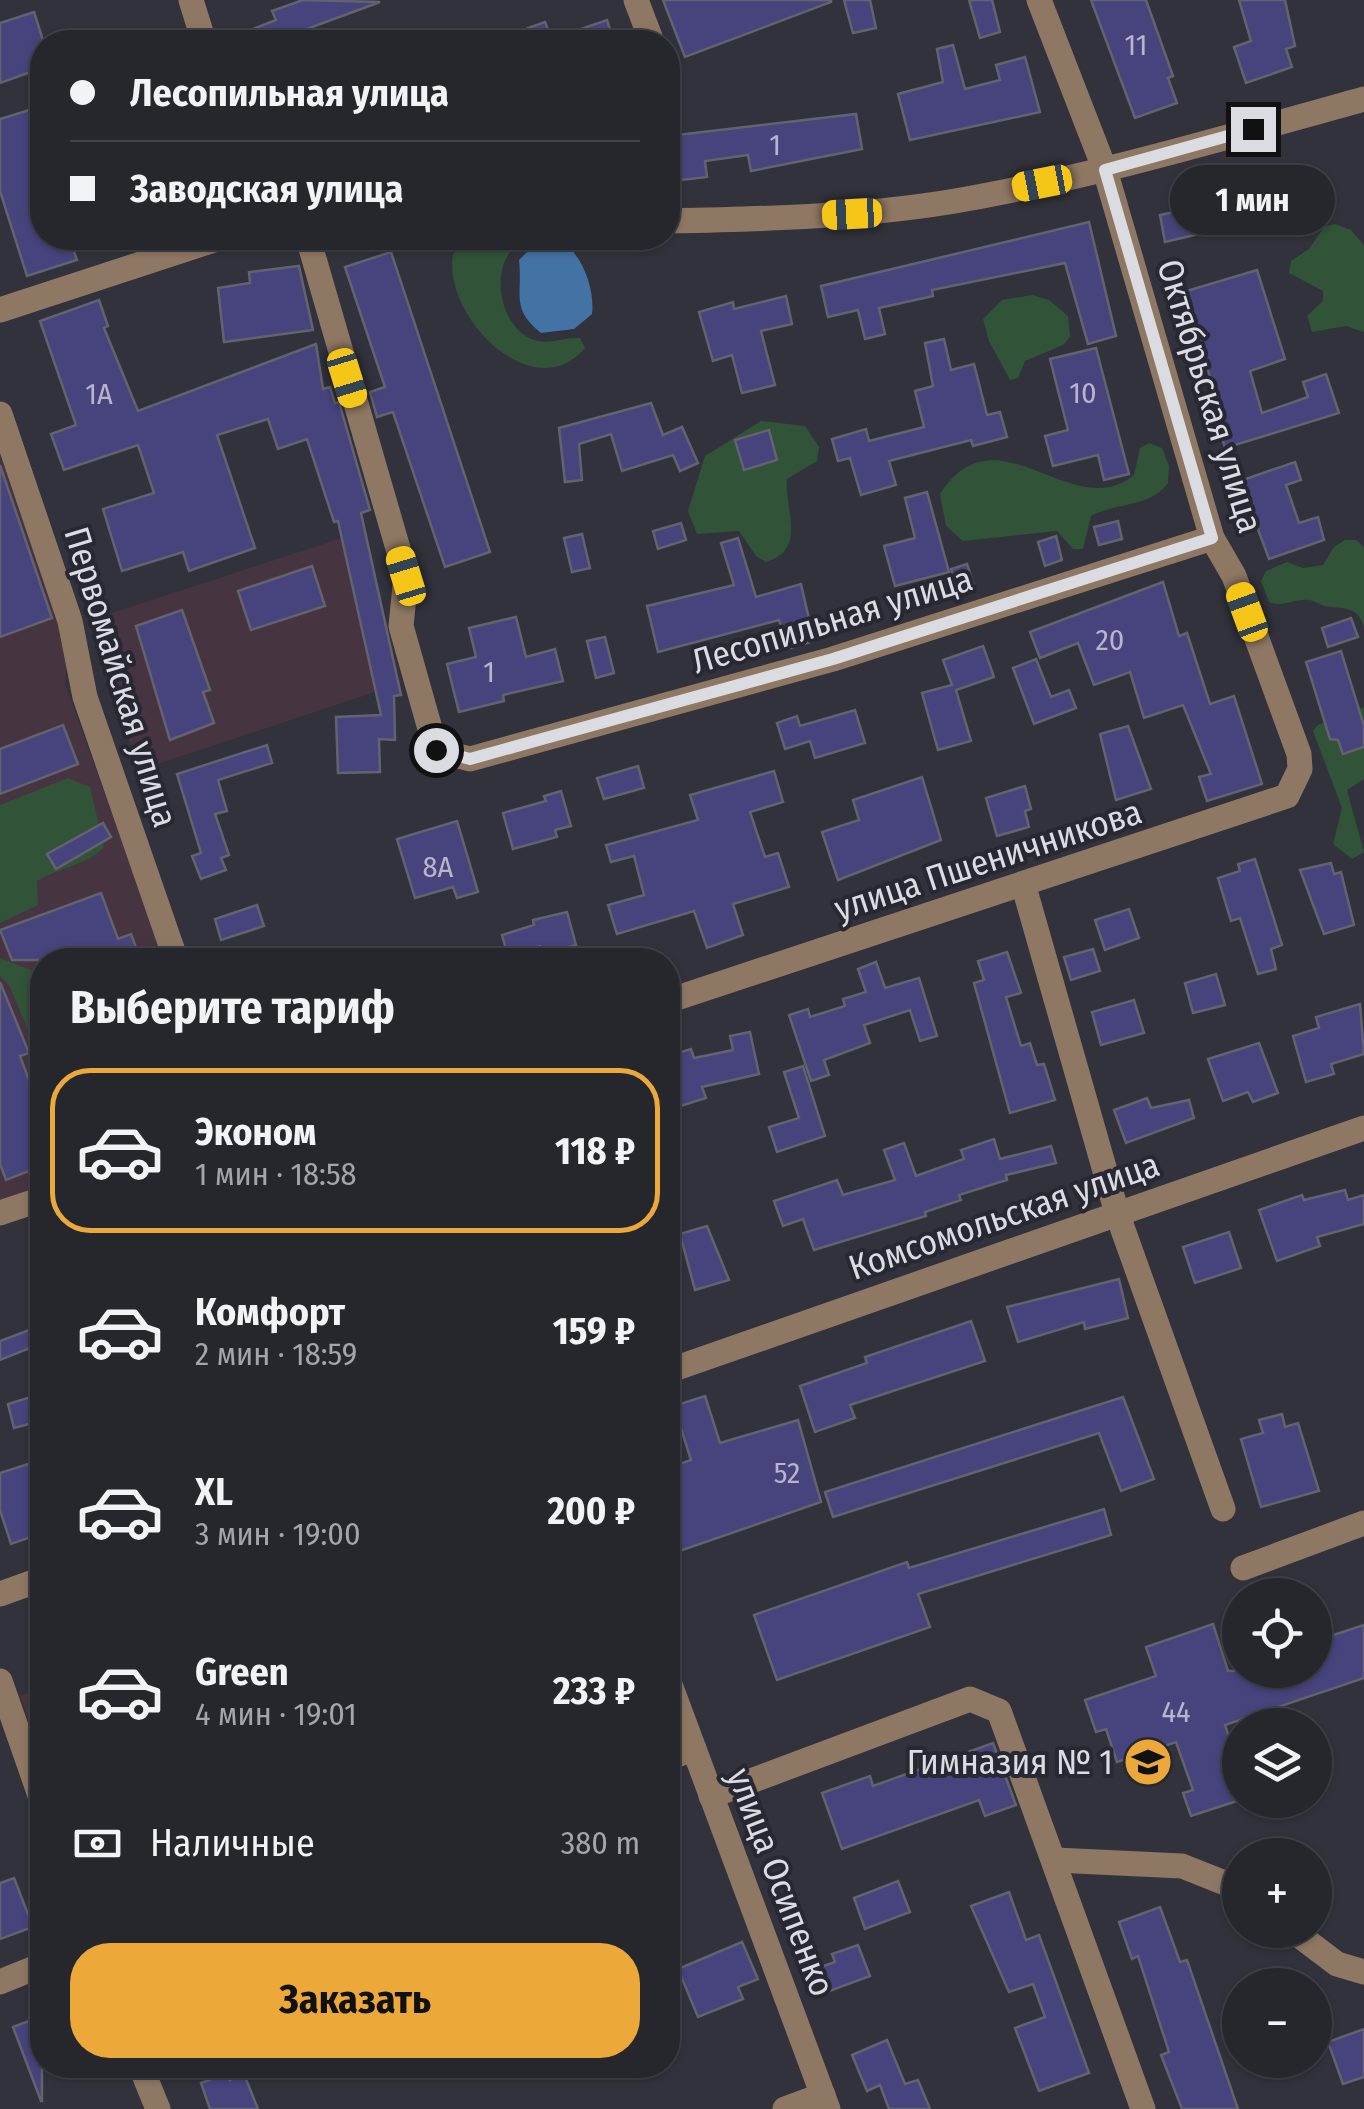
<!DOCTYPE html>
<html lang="ru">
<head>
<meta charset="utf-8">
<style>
	:root { --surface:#26262d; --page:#2e2e35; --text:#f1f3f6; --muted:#a4a5aa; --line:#424349; --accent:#eca93a }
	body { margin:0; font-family:"Fira Sans Condensed",sans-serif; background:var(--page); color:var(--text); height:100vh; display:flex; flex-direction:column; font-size:38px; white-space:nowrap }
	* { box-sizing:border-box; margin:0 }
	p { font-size:32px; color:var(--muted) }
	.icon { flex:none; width:55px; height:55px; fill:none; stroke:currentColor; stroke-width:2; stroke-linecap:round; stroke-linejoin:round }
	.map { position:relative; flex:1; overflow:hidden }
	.sheet { position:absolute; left:30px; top:948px; width:650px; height:1130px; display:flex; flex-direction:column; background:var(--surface); border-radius:40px; box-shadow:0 2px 8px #0004,0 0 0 2px var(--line) }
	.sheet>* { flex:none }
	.hud { position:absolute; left:30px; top:30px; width:650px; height:220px; border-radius:40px; box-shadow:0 2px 8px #0004,0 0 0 2px var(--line); display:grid; align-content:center; height:220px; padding:0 40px; background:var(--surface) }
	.tools { position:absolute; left:1222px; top:1578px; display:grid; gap:20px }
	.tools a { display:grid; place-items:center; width:110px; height:110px; border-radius:50%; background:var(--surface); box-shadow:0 2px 8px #0004,0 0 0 2px var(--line); font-size:50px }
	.end { position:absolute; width:45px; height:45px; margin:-22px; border:12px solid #dbdbe2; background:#111; box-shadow:0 0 0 5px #111 }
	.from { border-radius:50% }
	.bubble { position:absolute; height:70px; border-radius:35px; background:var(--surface); box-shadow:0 2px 8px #0004,0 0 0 2px var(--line); font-size:32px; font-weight:700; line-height:70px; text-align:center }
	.car { position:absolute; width:30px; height:60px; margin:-30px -15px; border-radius:12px; box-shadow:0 0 8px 2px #0007; background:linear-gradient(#f5c518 24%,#345 0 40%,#f5c518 0 76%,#345 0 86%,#f5c518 0) }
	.hud b { display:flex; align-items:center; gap:35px; height:95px; font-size:38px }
	.hud b+b { border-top:2px solid var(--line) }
	.hud i { width:25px; height:25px; background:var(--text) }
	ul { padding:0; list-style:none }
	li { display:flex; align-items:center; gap:30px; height:165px; margin:0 20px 15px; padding:0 20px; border:5px solid transparent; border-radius:40px }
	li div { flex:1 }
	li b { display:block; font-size:38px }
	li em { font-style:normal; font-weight:700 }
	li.active { border-color:var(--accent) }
	li>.icon { width:90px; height:90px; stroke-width:1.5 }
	h2 { padding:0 40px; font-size:45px; line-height:120px }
	.pay { display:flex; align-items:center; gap:25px; height:110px; padding:0 40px; font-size:38px }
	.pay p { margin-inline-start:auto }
	.button { display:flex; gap:20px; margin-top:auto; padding:20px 40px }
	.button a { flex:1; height:115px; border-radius:40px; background:var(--accent); color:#111; font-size:40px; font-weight:700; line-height:115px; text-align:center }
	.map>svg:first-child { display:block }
</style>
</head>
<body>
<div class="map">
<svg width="1364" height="2109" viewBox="0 0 1364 2109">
	<rect width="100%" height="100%" fill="#32323c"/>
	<g fill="#463540">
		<path d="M0 430 70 621 65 684 165 960H42V1192L0 1205Z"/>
		<path d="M342 538 375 692 139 770 91 620Z"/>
	</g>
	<path fill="#49353a" d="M42 1688V1758L20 1696Z"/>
	<g fill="#315337">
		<path d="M1335 224 1351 230 1364 245V332L1346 326 1312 332 1307 316 1323 301V291L1289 273 1291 261 1309 249 1324 227Z"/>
		<path d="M473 238H538C528 240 517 243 510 252 491 278 502 329 534 340 548 345 565 337 580 338L585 348C534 409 442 317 453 254Z"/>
		<path d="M1032 295 1049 300 1068 316 1070 337 1063 345 1025 361 1018 378 1010 380 989 341 983 319 1002 300Z"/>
		<path d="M761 421 805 426 819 447 817 461 787 479C784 508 808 550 766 562L756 556 739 531 697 534 688 511 705 456Z"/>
		<path d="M1149 443 1162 448 1169 466 1168 483C1150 508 1116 502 1091 516L1083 549H1073L1057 531 963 541 946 526 940 494C997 405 1072 526 1134 475L1140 448Z"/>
		<path d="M1345 540H1356L1364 547V627C1356 604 1345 610 1325 606 1322 605 1312 600 1309 600 1295 598 1283 608 1269 602L1261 581 1266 571 1287 562 1303 568 1323 565 1334 547Z"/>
		<path d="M1364 707V779L1347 790 1364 852 1352 859 1333 844 1342 808 1313 731 1318 725Z"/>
		<path d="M68 778 90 787 104 847C88 865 58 868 37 881L38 905 0 923V805Z"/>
		<path d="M0 958 31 970 42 982V1037H31L9 985 0 976Z"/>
	</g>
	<path fill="#4372a4" d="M565 244C584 258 595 292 592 314L574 329 541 333C510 308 523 295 519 260L528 251Z"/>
	<g fill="#47437d" stroke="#62636e" stroke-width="2.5">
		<path d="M303 0 380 2 296 33 301 42H220L276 20 272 11Z"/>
		<path d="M663 0H831V2L685 57Z"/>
		<path d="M844 0H870L876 28 853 33Z"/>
		<path d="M969 0H992L1000 32 980 38Z"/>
		<path d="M1091 0H1146L1173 76 1168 78 1177 103 1135 118Z"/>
		<path d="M1239 0H1285L1295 46 1286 49 1292 67 1246 83 1234 47 1251 41Z"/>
		<path d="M34 12 42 37V68L0 83V23Z"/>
		<path d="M607 20 614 42H533L528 28 545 22 552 39Z"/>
		<path d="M953 45 965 89 1000 80 996 65 1025 57 1040 112 910 140 898 94 943 82 937 49Z"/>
		<path d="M29 110 42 153V238H69L77 260 27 276 0 191V119Z"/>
		<path d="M856 114 862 149 751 171 748 155 705 161 707 177 673 181 668 165V136Z"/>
		<path d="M1294 179 1305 227 1269 234 1259 187Z"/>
		<path d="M1198 207 1203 233 1165 242 1160 215Z"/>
		<path d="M1089 222 1116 336 1088 344 1065 263 932 290 933 296 879 308 885 334 865 339 858 310 828 317 821 286Z"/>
		<path d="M391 252 490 552 445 567 393 412 377 417 370 392 385 387 345 267Z"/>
		<path d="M299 266 313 330 224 342 218 288 250 283 249 272Z"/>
		<path d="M1257 270 1285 359 1250 371 1262 413 1308 397 1303 382 1326 374 1339 413 1225 448 1214 410 1220 408 1183 292Z"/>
		<path d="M786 296 792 324 761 331 775 385 742 393 732 355 713 361 699 312 733 302 734 309Z"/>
		<path d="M99 300 108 326 104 328 138 411 316 344 323 389 330 387 335 403 339 402 370 510 361 513 401 695 394 696 395 740 379 739 380 772 338 773 336 717 381 715 338 521 334 522 307 439 278 449 268 419 217 435 255 548 189 571 183 552 122 571 103 509 154 493 138 445 64 470 51 434 76 425 40 321Z"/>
		<path d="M944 339 951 370 974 364 987 415 1000 412 1007 437 973 446 971 440 889 461 896 485 861 495 850 458 838 461 832 439 866 429 869 441 924 427 915 391 933 386 925 343Z"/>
		<path d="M1096 348 1129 474 1104 480 1098 455 1053 466 1045 436 1068 430 1050 359Z"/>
		<path d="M651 403 663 435 682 427 698 463 680 471 673 455 622 471 611 434 579 444 582 480 565 482 559 428Z"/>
		<path d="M769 430 777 460 744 470 735 440Z"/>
		<path d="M1295 462 1301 480 1286 485 1299 523 1318 517 1324 540 1269 559 1240 481Z"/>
		<path d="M0 465 52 618 0 637Z"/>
		<path d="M927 492 949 572 895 586 884 546 915 538 905 498Z"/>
		<path d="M1118 521 1122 539 1099 545 1094 527Z"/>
		<path d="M681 523 686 540 658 549 653 531Z"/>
		<path d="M582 534 590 568 572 572 564 538Z"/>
		<path d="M1056 536 1062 560 1045 566 1038 542Z"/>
		<path d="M738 538 756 597 801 584 814 641 788 649 779 620 658 652 647 606 734 585 721 543Z"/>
		<path d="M967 564 975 589 958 594 951 569Z"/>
		<path d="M312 566 325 606 251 630 238 591Z"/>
		<path d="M1163 582 1179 636 1187 633 1210 704 1234 696 1262 784 1207 801 1199 777 1211 774 1183 705 1144 718 1130 672 1094 685 1078 643 1040 658 1030 632Z"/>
		<path d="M182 610 210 690 203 692 214 723 170 740 136 626Z"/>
		<path d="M516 617 526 657 555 649 563 681 503 695 504 701 459 712 447 664 476 657 469 628Z"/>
		<path d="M1351 618 1358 637 1328 647 1322 628Z"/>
		<path d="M605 637 614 673 596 678 587 641Z"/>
		<path d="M983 646 994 677 956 690 971 741 938 750 922 693 952 685 943 660Z"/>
		<path d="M1341 651 1364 726V747L1343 754 1338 740 1330 739 1306 662Z"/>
		<path d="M1036 659 1051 697 1069 690 1076 708 1034 724 1013 668Z"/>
		<path d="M855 710 865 743 815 758 810 741 785 749 777 723 797 716 800 726Z"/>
		<path d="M63 725 78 764 0 794V749Z"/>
		<path d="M1128 726 1151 789 1116 800 1100 734Z"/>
		<path d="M267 745 272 763 218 780 227 811 215 814 229 855 221 858 226 870 201 879 192 856 201 853 177 774Z"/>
		<path d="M638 766 644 788 604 799 597 778Z"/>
		<path d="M774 771 783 802 750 812 765 857 778 853 789 887 733 904 743 935 707 948 694 911 617 934 608 905 644 895 634 856 611 862 606 845 698 820 690 795Z"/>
		<path d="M922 777 941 840 838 880 822 832 859 820 853 800Z"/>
		<path d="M1025 786 1031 809 1025 811 1029 827 997 836 986 798Z"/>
		<path d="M561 791 571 826 555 830 557 837 513 849 503 813 546 801 544 796Z"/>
		<path d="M457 821 478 892 457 898 453 887 415 898 397 839Z"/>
		<path d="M103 823 111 837 56 869 47 854Z"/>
		<path d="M1255 859 1282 945 1271 949 1276 969 1258 974 1240 918 1231 921 1218 878 1240 871 1238 864Z"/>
		<path d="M1331 863 1334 874 1341 872 1354 925 1324 934 1300 870Z"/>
		<path d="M101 893 118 939 131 934 138 953 120 960H12L0 930Z"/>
		<path d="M257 905 264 926 221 940 215 919Z"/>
		<path d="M1129 909 1139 938 1105 950 1095 920Z"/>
		<path d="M567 912 576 945 542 954 540 946 508 956 502 935 534 925 533 920Z"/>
		<path d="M1093 949 1100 971 1071 980 1064 957Z"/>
		<path d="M1007 952 1021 993 1006 997 1021 1046 1030 1043 1037 1065 1044 1064 1055 1100 1010 1113 974 983 984 980 978 961Z"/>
		<path d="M876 962 885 988 919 978 937 1036 920 1041 910 1010 864 1025 870 1043 824 1060 829 1075 811 1081 789 1015 808 1009 810 1017 845 1006 843 999 866 992 858 969Z"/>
		<path d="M1216 974 1225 1005 1193 1013 1185 983Z"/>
		<path d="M0 982 29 1053 20 1056 42 1115V1166L6 1180 0 1164Z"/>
		<path d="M1134 1000 1144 1033 1101 1045 1092 1012Z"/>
		<path d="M1360 1004 1364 1054 1331 1064 1334 1074 1306 1082 1293 1036 1319 1028 1316 1017Z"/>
		<path d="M750 1032 759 1074 702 1087 706 1098 668 1110V1056L691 1049 694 1058 733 1050 730 1036Z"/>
		<path d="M1259 1043 1278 1093 1253 1102 1248 1092 1223 1101 1208 1059Z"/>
		<path d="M803 1066 825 1136 777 1152 769 1127 799 1118 784 1072Z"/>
		<path d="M1147 1098 1151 1108 1189 1100 1194 1118 1126 1143 1114 1110Z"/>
		<path d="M994 1139 1000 1159 1051 1146 1056 1163 1006 1175 1007 1180 959 1195 961 1200 925 1212 926 1216 814 1250 803 1219 783 1226 774 1201 837 1180 843 1195 895 1180 884 1150 904 1143 916 1176 964 1159 961 1150Z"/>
		<path d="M1345 1190 1348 1200 1364 1195V1224L1317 1237 1320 1246 1277 1261 1259 1210 1302 1195 1304 1200Z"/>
		<path d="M707 1226 729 1280 695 1290 680 1234Z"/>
		<path d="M1229 1232 1241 1268 1195 1283 1183 1247Z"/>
		<path d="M1119 1279 1128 1318 1085 1329 1084 1322 1018 1342 1007 1307Z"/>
		<path d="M971 1321 985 1361 850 1405 855 1418 815 1432 800 1386 867 1363 865 1357Z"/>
		<path d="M29 1330 35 1346 0 1360V1341Z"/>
		<path d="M34 1396 40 1421 14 1428 8 1404Z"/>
		<path d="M705 1396 720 1443 798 1420 821 1502 668 1555V1468L691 1460 674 1406Z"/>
		<path d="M1123 1397 1154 1479 1121 1491 1099 1433 833 1517 825 1492Z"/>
		<path d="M1282 1414 1285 1427 1298 1423 1319 1491 1261 1507 1241 1439 1263 1433 1259 1420Z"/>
		<path d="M28 1464 36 1491 42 1489V1533L11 1544 0 1510V1473Z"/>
		<path d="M1104 1509 1111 1535 918 1594 930 1627 777 1680 754 1615 907 1562 909 1568Z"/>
		<path d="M1213 1624 1228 1671 1315 1670V1641L1364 1625V1678L1225 1725 1240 1771V1800L1191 1816 1183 1793 1193 1790 1176 1742 1117 1762 1106 1729 1096 1732 1085 1700 1156 1676 1146 1647Z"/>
		<path d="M993 1743 1016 1805 985 1816 979 1800 842 1849 822 1793 870 1776 873 1786Z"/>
		<path d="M14 1878 33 1927 0 1939V1883Z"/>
		<path d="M898 1881 910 1912 865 1929 854 1898Z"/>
		<path d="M1009 1892 1026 1940 1039 1935 1089 2073 1039 2091 1015 2028 1045 2017 1033 1984 1009 1992 971 1906Z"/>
		<path d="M1160 1907 1180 1962 1187 1960 1238 2109H1182L1161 2055 1169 2052 1138 1956 1132 1959 1119 1922Z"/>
		<path d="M742 1942 758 1979 738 1987 743 1999 698 2017 678 1969Z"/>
		<path d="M858 1945 870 1976 827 1992 818 1968 835 1962 832 1954Z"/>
		<path d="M42 2016V2101H41L13 2027Z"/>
		<path d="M1364 2029V2077L1343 2084 1328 2042Z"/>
		<path d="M887 2040 905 2084 918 2080 930 2109H889L880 2085 867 2091 852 2055Z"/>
		<path d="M228 2073 230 2080 244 2074 258 2109H210L201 2083Z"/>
	</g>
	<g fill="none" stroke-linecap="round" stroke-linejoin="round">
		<g stroke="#8f7863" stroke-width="25">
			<path d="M191 0 204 42"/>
			<path d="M636 0 652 42"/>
			<path d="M668 221C762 219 856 217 949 202 1090 178 1227 137 1364 99"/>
			<path d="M308 238 406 576 401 626 436 750 470 759 833 659 1212 538"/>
			<path d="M0 310 220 238"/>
			<path d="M0 414 70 621 85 697 176 960"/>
			<path d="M1024 887 1117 1213 1223 1509"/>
			<path d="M668 1001 1287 796 1300 769 1299 754 1234 576 1212 538 1105 170 1039 0"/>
			<path d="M0 1213 42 1199"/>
			<path d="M668 1371 1364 1128"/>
			<path d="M1243 1568 1364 1523"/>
			<path d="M0 1594 42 1579"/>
			<path d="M668 1679 828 2109"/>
			<path d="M0 1681 42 1801"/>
			<path d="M668 1758 694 1749"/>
			<path d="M711 1796 970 1699 999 1711 1143 2109"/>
			<path d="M1055 1860 1182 1866 1240 1889"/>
			<path d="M1292 1930 1337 1964 1364 1972"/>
			<path d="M0 1982 42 1965"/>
			<path d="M140 2065 158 2109"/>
			<path d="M785 2109 823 2095"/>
		</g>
	</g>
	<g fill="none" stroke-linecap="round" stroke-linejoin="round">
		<path stroke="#dbdbe2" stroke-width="12" d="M436 750 470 759 542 739 833 659 1212 538 1105 170 1253 129"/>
	</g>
	<defs>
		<g id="school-disc" transform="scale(2.5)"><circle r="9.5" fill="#eca93a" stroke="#282832"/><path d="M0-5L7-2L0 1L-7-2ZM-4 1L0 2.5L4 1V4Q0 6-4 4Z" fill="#111"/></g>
	</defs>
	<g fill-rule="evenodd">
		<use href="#school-disc" x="1148" y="1762"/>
	</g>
	<g text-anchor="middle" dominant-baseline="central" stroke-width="8" stroke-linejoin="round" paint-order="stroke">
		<g font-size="30" fill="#b6b5c9">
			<text x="1136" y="45">11</text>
			<text x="775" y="145">1</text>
			<text x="1083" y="393">10</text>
			<text x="99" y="394">1А</text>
			<text x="1110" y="640">20</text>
			<text x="489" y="672">1</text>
			<text x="438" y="867">8А</text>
			<text x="787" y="1473">52</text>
			<text x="1176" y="1712">44</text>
		</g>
		<g font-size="35" fill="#dbdbe2" stroke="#282832">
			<text transform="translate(1210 396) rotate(73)">Октябрьская улица</text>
			<text transform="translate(832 620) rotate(-17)">Лесопильная улица</text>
			<text transform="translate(121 677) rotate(73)">Первомайская улица</text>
			<text transform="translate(988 860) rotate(-18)">улица Пшеничникова</text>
			<text transform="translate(1004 1216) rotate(-19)">Комсомольская улица</text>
			<text transform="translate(781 1882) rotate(69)">улица Осипенко</text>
		</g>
		<g font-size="35" fill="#dbdbe2" stroke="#282832" text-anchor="end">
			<text x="1113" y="1762">Гимназия № 1</text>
		</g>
	</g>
</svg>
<div class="tools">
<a><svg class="icon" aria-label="locate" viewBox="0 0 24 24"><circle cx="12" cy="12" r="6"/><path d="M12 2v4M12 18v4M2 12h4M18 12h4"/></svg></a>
<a><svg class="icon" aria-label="layers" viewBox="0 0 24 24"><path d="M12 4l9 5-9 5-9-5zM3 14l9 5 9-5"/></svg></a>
<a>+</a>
<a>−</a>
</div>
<i class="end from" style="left:436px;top:750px"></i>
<i class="end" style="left:1253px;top:129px"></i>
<div class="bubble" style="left:1170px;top:165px;width:165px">1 мин</div>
<i class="car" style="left:1042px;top:183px;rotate:259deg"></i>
<i class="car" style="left:852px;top:214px;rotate:267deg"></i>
<i class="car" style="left:347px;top:378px;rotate:163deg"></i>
<i class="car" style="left:406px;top:576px;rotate:343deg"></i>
<i class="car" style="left:1247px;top:612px;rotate:340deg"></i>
<div class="hud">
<b><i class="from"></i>Лесопильная улица</b>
<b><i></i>Заводская улица</b>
</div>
<section class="sheet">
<h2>Выберите тариф</h2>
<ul>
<li class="active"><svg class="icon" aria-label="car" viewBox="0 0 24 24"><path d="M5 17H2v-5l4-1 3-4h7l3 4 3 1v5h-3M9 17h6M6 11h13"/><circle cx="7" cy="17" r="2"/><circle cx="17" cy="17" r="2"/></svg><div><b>Эконом</b><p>1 мин · 18:58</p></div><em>118 ₽</em></li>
<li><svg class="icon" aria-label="car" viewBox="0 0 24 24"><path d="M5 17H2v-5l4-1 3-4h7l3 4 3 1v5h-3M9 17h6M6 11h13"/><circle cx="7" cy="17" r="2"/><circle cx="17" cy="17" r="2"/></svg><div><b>Комфорт</b><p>2 мин · 18:59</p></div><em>159 ₽</em></li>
<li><svg class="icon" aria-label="car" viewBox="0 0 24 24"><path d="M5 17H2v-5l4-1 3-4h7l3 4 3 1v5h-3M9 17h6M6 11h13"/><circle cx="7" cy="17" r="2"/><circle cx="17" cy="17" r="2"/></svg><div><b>XL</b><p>3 мин · 19:00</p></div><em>200 ₽</em></li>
<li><svg class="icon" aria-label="car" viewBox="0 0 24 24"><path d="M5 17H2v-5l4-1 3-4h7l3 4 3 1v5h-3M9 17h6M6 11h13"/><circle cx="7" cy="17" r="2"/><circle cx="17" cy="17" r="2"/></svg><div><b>Green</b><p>4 мин · 19:01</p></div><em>233 ₽</em></li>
</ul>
<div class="pay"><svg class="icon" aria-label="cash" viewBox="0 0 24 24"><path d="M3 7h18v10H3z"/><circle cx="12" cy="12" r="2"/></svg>Наличные<p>380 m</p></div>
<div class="button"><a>Заказать</a></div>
</section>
</div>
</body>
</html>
